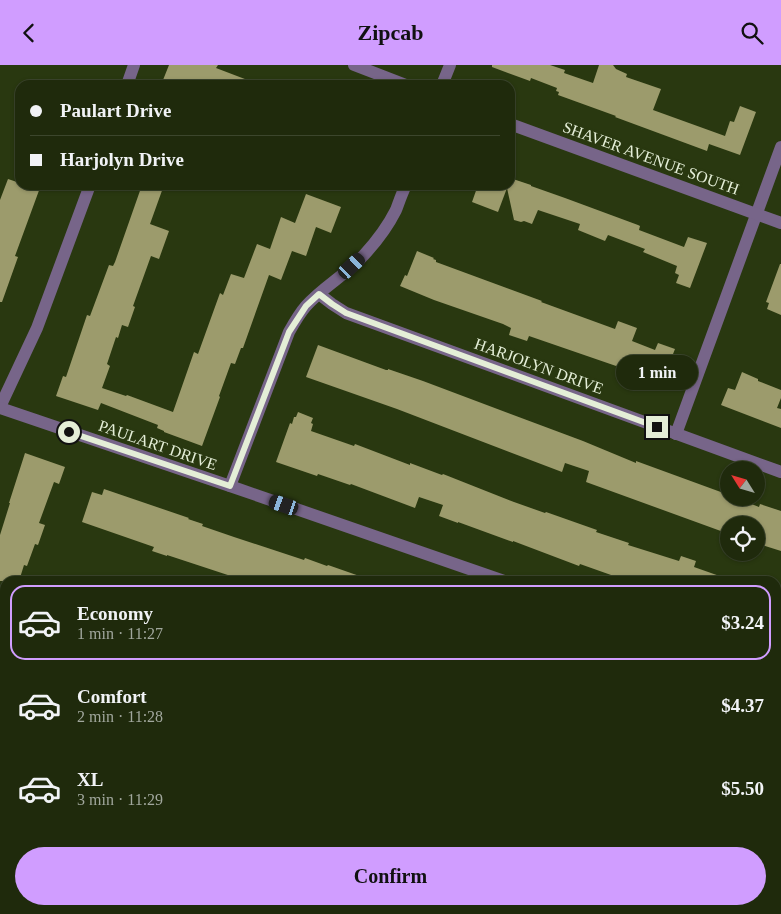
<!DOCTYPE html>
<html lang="en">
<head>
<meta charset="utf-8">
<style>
	:root { --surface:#1f2a0c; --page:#273215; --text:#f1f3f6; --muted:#a1a79d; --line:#3c462d; --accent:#d09dff }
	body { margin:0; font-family:"Times New Roman",serif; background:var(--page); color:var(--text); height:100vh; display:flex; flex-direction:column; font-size:19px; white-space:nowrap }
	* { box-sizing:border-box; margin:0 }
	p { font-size:16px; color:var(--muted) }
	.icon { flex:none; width:28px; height:28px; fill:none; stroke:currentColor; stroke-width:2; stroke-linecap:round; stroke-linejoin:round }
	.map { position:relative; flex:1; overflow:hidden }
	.sheet { position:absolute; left:0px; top:511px; width:781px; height:339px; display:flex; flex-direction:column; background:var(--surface); border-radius:15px 15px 0 0; box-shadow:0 1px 4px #0004,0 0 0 1px var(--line) }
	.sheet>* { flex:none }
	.banner { position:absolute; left:15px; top:15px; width:500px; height:110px; border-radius:15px; box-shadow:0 1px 4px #0004,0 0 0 1px var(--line); display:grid; align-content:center; height:110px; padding:0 15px; background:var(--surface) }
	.needle { width:32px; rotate:307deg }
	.tools { position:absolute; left:720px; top:396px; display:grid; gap:10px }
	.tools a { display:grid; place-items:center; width:45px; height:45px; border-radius:50%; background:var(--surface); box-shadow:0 1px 4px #0004,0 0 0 1px var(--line); font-size:25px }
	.end { position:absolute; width:22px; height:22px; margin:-11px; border:6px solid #e4eed7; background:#111; box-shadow:0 0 0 2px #111 }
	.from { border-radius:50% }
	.bubble { position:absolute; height:35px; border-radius:18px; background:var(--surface); box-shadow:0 1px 4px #0004,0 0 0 1px var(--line); font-size:16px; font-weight:600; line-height:35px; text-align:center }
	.car { position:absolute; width:15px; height:30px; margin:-15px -8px; border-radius:6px; box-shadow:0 0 4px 1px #0007; background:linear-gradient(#222 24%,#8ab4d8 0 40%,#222 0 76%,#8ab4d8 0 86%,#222 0) }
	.banner b { display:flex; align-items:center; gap:18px; height:48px; font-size:19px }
	.banner b+b { border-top:1px solid var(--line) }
	.banner i { width:12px; height:12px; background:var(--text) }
	ul { padding:9px 0 0; list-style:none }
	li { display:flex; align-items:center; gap:15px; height:75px; margin:0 10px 8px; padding:0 5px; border:2px solid transparent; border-radius:15px }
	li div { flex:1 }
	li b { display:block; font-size:19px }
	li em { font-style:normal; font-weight:600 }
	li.selected { border-color:var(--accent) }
	li>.icon { width:45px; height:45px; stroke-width:1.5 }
	.cta { display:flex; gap:10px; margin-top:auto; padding:10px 15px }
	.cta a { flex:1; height:58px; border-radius:30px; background:var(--accent); color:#111; font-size:20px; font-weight:600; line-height:58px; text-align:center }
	header { display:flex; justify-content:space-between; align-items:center; height:65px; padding:0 15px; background:var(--accent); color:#111; font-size:22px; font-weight:600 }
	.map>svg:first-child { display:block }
</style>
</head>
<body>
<header><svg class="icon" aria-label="back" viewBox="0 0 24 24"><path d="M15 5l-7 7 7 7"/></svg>Zipcab<svg class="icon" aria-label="search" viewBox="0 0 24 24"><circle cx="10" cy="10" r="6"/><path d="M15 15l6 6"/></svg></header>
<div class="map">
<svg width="781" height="849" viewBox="0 0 781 849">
	<rect width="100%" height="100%" fill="#293810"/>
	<path fill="#8a4152" d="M605 845H690L702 849H603Z"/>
	<g fill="#9c9b6c">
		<path d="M169 0H218L216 3 258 19V20H177L163 15Z"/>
		<path d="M492 0H550L565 5 564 8 593 18 599 0H613L616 4 627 9 626 12 661 24 653 45 725 71 730 56 734 57 740 41 756 47 740 90 709 79 707 86 615 52 616 51 558 30 559 27 556 26 557 23 531 13 530 16 492 2Z"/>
		<path d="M510 113 531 120V121L565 133 638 160 640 161 639 165 684 182 688 172 707 178 690 223 676 218 679 210 675 208 677 201 643 187 645 184 608 170 605 176 578 165 580 159 538 145 532 159 524 156 521 157 514 155 507 123 498 147 472 137 478 120H510Z"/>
		<path d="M8 114 20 118V120H41L15 191 18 192 2 237H0V135Z"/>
		<path d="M142 120H164L150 159 169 166 159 194 151 191 133 241 135 242 128 262 122 260 118 273 116 272 107 299 110 301 102 323 126 331 127 330 173 347 194 287 198 289 220 228 223 230 231 209 244 213 257 179 270 184 281 152 295 158 306 129 341 142 331 168 316 162 306 191 292 186 281 215 269 210 243 283H241L235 299 231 298 219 331 220 332 202 381 164 367V366L157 363 158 360 101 338 98 345 56 331 63 311 66 312 87 250 90 251 109 200 113 201 115 197Z"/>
		<path d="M417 186 434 193 433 194 436 195V197L542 236 541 237 615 264 618 256 637 263 632 276 655 285 658 278 675 284 662 317 619 301V302L529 271 527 276 509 270 511 263 503 259 434 235 400 221 405 210 407 211Z"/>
		<path d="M780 199H781V250L767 244 769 238 766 237Z"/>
		<path d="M318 280 386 305H388V304L423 316 583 376 636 398V396L729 430V432H734L759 442 760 439 781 446V486L756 478V460H729V469L586 417 589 406 565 398 562 407 397 344 306 312Z"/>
		<path d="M742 307 758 314V316L781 325V333L777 343 781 344V363L721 340 728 323 735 325Z"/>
		<path d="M298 347 313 353 311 358 313 359 311 366 354 381 355 379 410 400V398L442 410 443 409 514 437 545 448 546 447 597 465 596 467 629 478 628 480 679 496 681 491 696 496 694 502 728 514V516H628L580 499 579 501 513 476V477L458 457V458L439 451 443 440 419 432 415 443 351 419 350 420 318 409 317 411 276 397 290 358 292 359 294 352H296Z"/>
		<path d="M25 388 65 402 59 419 54 417 39 458 45 460 38 480 35 479 27 501 24 500 19 516H0V470L10 438H9Z"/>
		<path d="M104 424 189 453 188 454 203 459 202 461 234 472 304 495 305 493 327 501 328 500 368 514V516H246L167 490V491L152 486 154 482 82 457 92 427 102 430Z"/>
	</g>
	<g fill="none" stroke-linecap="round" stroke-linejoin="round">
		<g stroke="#667351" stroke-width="3" stroke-dasharray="2.5 2.5" stroke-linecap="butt">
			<path d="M614 845 618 849"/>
			<path d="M694 845 695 849"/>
		</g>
		<g stroke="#776589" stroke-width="12">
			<path d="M127 20 134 0"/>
			<path d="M442 20 450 0"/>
			<path d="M319 229 332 239 346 248 781 407"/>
			<path d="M0 342 37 263 90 120"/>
			<path d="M0 343 230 421 504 516"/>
			<path d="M676 369 781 82"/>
			<path d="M230 421 289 267C294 258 299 249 306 241 323 222 347 209 364 190 376 177 388 161 396 145 399 137 402 128 406 120"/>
			<path d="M0 591 5 593"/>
			<path d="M776 628 781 621"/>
			<path d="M12 845 23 849"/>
			<path d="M728 845 740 849"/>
			<path d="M575 849 576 845"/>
		</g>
		<g stroke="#776589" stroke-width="12">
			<path d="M354 0 406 20"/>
			<path d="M510 59 781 158"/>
		</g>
	</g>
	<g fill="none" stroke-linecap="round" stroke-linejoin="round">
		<path stroke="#e4eed7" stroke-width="6" d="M69 367 230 421 289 267 306 241 319 229 332 239 346 248 657 362"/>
	</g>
	<g text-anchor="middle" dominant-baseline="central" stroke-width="5" stroke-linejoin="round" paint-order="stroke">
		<g font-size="16" fill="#e4eed7" stroke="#293810">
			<text transform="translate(651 93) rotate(20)">SHAVER AVENUE SOUTH</text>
			<text transform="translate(539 301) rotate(20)">HARJOLYN DRIVE</text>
			<text transform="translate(158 380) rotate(19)">PAULART DRIVE</text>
		</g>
	</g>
</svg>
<div class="tools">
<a><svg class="needle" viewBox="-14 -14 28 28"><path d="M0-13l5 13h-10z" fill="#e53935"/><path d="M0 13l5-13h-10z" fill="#a1a79d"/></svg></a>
<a><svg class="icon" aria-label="locate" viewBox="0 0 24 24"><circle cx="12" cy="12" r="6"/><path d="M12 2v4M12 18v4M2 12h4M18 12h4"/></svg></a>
</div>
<i class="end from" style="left:69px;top:367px"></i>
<i class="end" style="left:657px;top:362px"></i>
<div class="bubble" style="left:616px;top:290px;width:82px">1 min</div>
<i class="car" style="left:352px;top:201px;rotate:47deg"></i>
<i class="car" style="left:284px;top:440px;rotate:289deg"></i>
<div class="banner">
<b><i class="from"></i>Paulart Drive</b>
<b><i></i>Harjolyn Drive</b>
</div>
<section class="sheet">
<ul>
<li class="selected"><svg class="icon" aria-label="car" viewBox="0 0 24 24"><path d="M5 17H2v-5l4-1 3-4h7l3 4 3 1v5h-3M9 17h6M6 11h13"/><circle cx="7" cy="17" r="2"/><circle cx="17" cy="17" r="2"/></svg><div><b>Economy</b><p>1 min · 11:27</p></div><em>$3.24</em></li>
<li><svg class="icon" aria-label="car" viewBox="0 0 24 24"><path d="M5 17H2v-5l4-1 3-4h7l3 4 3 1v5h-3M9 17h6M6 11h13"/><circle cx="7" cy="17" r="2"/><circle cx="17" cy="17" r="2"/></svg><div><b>Comfort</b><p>2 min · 11:28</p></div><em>$4.37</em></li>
<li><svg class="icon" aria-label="car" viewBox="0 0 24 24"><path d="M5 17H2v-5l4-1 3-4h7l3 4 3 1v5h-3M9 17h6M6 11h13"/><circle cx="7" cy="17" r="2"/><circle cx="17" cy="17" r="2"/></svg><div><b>XL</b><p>3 min · 11:29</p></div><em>$5.50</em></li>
</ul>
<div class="cta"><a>Confirm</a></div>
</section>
</div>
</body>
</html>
